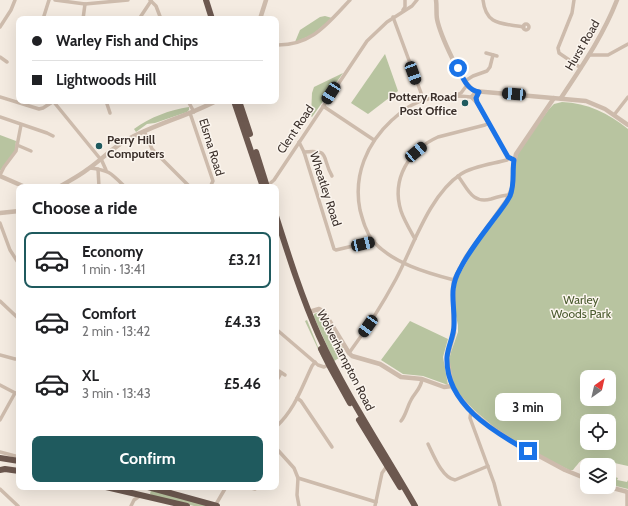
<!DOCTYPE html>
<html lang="en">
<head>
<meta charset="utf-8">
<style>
	:root { --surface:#fff; --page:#f6f6f6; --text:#202124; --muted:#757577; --line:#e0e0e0; --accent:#1f5a5e }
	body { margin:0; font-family:Cabin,sans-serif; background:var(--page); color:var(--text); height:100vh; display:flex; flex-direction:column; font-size:15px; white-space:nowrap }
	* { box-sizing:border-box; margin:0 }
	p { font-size:13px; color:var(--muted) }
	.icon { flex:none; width:22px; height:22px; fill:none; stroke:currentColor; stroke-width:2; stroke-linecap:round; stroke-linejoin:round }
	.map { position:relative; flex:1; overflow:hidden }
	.panel { position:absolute; left:16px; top:184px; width:263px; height:306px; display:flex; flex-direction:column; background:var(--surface); border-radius:8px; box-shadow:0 4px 16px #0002 }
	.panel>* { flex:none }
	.top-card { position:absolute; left:16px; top:16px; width:263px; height:88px; border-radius:8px; box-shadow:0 4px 16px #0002; display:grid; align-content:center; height:88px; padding:0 16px; background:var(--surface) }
	.needle { width:26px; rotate:34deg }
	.fabs { position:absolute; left:580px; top:370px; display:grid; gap:8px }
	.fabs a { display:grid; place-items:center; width:36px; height:36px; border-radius:8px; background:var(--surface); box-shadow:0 4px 16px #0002; font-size:20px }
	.end { position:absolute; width:18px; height:18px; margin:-9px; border:5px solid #1a73e8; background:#fff; box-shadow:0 0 0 2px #fff }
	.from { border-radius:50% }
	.bubble { position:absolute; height:28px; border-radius:8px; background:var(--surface); box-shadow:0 4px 16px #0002; font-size:13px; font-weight:700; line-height:28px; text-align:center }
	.car { position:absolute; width:12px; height:24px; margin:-12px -6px; border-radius:5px; box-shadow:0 0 3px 1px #0007; background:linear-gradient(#222 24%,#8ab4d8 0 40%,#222 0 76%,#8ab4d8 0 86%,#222 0) }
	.top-card b { display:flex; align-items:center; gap:14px; height:38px; font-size:15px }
	.top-card b+b { border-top:1px solid var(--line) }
	.top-card i { width:10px; height:10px; background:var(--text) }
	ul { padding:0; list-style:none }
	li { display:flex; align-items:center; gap:12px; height:56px; margin:0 8px 6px; padding:0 8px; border:2px solid transparent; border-radius:8px }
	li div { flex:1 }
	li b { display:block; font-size:15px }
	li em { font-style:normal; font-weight:700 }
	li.active { border-color:var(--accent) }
	li>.icon { width:36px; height:36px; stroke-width:1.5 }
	h2 { padding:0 16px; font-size:18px; line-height:48px }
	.cta { display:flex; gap:8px; margin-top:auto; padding:8px 16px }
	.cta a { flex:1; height:46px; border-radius:8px; background:var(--accent); color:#fff; font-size:16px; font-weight:700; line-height:46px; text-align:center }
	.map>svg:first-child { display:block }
</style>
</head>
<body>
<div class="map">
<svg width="628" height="506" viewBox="0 0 628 506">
	<rect width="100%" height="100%" fill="#f4ebe1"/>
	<g fill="#b8c4a0" fill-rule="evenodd">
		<path d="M325 16 332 18 312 35 295 42 300 30 320 17Z"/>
		<path d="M385 54 398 91 368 114 351 103Z"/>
		<path d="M343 73 312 117 311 116 312 93 314 87Z"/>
		<path d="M562 102C588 103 608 113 628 129V466L610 462V460L607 459V461L602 460 601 464C584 456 585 455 573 470H569L527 449 494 427 474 410 459 394 455 387 451 378 449 360 451 352 458 332V325L454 307 456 281 474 249 510 199 514 186 515 165 519 150 549 109 554 104ZM587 377H609V399H587ZM587 421H609V443H587Z"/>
		<path d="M189 107V110L187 112 155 123 147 124 136 132 134 129C150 117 170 110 189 107Z"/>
		<path d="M0 135 16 141 15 151 0 171Z"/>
		<path d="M319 312 324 314 343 348 344 355 334 361 314 317V314Z"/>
		<path d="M307 320 325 364 305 321Z"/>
		<path d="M410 321 448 339 443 357 448 385 423 376 403 374 381 360Z"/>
		<path d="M615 477 618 478 617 480 627 482 628 480V489L612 485Z"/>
		<path d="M151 490 211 506H194L154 496 150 494Z"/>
	</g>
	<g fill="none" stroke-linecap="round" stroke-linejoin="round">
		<g stroke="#cdbbac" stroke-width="3.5">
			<path d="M55 0 85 4 128 0"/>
			<path d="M150 0 156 6 161 19"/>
			<path d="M483 0C486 26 502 23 524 27"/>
			<path d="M574 0 572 13 558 48 559 53 581 68"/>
			<path d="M403 10 405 7V0"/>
			<path d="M393 17 424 101"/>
			<path d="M43 19 49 0"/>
			<path d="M83 19 85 4"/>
			<path d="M139 19 151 1"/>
			<circle cx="526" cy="27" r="3"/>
			<path d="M0 27 11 10 15 0"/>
			<path d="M276 45C312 46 328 23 350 0"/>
			<path d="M486 53 497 56"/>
			<path d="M590 55H608L628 44"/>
			<path d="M0 57 7 62"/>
			<path d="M465 81 473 76 487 71 490 67 493 55"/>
			<path d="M456 95 461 93 467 85"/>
			<path d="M0 97 39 109 43 108 54 101"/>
			<path d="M471 97 477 103 508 157 514 160"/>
			<path d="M53 101 102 161 106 170"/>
			<path d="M106 101 110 113"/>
			<path d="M188 101 194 112"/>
			<path d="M477 103V98L479 92"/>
			<path d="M323 106 374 140"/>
			<path d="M190 113 213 181 210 187"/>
			<path d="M614 115 628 97"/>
			<path d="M0 117 47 133 53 136"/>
			<path d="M144 131 152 149 190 187"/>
			<path d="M299 142 304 152 334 249 336 250 374 241"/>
			<path d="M17 145 31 151"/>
			<path d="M304 152C331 149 321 157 332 176"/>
			<path d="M90 168C109 170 111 173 125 187"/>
			<path d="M98 169 99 187"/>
			<path d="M0 175 4 167 16 151 21 125"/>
			<path d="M458 176C468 189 472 204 491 199 497 197 504 195 510 195"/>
			<path d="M267 186 274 180 367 41 387 22 412 6 417 0"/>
			<path d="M0 223 10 250 19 264"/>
			<path d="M415 239C410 230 404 220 401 211 391 179 409 150 438 137L485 125 489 123"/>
			<path d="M454 280C427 273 392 263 373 241 366 232 363 221 360 210 353 175 367 143 392 120 398 115 404 109 412 105 429 96 452 95 471 97L476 92"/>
			<path d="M0 301 19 319"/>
			<path d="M276 329 318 365 324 367 330 364"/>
			<path d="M349 353C366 330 382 305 396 279 413 247 429 195 461 174 473 166 492 164 507 160L509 158"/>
			<path d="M0 355 15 359H19"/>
			<path d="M279 371 285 375"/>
			<path d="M276 382 281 373"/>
			<path d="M0 385 19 395"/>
			<path d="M297 398 301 401 332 447"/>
			<path d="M471 411 470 418 494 483 500 506"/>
			<path d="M0 420 15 393"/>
			<path d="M401 421C406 415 407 407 411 400 415 392 421 389 422 379"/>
			<path d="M276 427C295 409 301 389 312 366L315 362"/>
			<path d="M428 444C433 454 442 478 455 480L488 466"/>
			<path d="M276 448 294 468 298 478 297 495 299 506"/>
			<path d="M0 452 19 457"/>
			<path d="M298 478 376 502"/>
			<path d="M248 487 255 489"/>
			<path d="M0 489 18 506"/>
			<path d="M170 493 171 487"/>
			<path d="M131 506 134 500 141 495"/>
			<path d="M215 506 226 487"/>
			<path d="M375 506 382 473 387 466"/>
			<path d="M627 506V492"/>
		</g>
		<g stroke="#cdbbac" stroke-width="4.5">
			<path d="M436 0C437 6 436 13 437 19 440 34 461 82 474 91L586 101 605 109 628 125"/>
			<path d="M260 19 266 0"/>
			<path d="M554 98 516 154 513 168V186L507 200 466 257 454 280 453 291 454 333 447 358 452 386 457 394 471 411 489 426 515 443 565 470 587 479"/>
			<path d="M561 98C582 66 603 36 617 0"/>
			<path d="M0 176 25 187"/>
			<path d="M59 187C69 181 79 176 88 169 101 160 111 149 125 141 154 124 186 117 216 101"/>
			<path d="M0 213 19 211"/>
			<path d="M309 312 319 309 324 312 349 353 352 356 380 364 401 377 422 379 444 387 452 386"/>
			<path d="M609 487 628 492"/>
		</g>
		<g stroke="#6c584f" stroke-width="6">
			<path d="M206 0 212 19"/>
			<path d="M234 101 263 187"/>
			<path d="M239 101 250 134"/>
			<path d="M256 152 267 187"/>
			<path d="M276 216C289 257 302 298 319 336 346 395 383 450 415 506"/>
			<path d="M321 349 329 365 350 403"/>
			<path d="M359 420 400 487"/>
			<path d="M0 458 19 461"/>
			<path d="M0 470 5 469 19 471"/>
			<path d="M106 487 187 506"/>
			<path d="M148 487 217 506"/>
		</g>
	</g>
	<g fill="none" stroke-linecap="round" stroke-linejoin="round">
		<path stroke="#1a73e8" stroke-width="5" d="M458 68C463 78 467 90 479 92L476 98 477 102 508 157 514 160C512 173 515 184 510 196 506 204 499 212 494 219 482 235 469 251 460 269 448 290 455 303 454 325 454 336 448 346 447 357 445 404 494 432 528 451"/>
	</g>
	<g fill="#1f5a5e" stroke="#fbf5ee" stroke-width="1.5">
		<circle cx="465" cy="103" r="4"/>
		<circle cx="99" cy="146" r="4"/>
	</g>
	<g text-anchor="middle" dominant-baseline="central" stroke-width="3" stroke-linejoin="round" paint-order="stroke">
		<g font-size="12" fill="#3b302b" stroke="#fbf5ee">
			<text transform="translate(582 45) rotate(-60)">Hurst Road</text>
			<text transform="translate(295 129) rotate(-56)">Clent Road</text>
			<text transform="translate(212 147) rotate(73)">Elsma Road</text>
			<text transform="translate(326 189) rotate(72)">Wheatley Road</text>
			<text transform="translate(346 360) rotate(63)">Wolverhampton Road</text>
		</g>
		<g font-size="12" font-weight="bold" fill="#3b302b" stroke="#fbf5ee" text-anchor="end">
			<text x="457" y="96">Pottery Road<tspan x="457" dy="14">Post Office</tspan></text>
			<text x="107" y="139" text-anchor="start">Perry Hill<tspan x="107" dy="14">Computers</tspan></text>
		</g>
		<g font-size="12" fill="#4a5a2e" stroke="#fbf5ee">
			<text x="581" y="299">Warley<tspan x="581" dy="14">Woods Park</tspan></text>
		</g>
	</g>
</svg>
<div class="fabs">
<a><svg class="needle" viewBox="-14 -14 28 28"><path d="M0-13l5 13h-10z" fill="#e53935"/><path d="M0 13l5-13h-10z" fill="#757577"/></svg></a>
<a><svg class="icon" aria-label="locate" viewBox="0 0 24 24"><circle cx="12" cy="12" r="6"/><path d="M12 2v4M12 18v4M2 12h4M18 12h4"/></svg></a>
<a><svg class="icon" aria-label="layers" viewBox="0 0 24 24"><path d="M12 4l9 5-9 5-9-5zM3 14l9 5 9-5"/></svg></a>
</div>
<i class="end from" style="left:458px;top:68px"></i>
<i class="end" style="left:528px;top:451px"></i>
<div class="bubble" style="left:495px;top:393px;width:66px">3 min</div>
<i class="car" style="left:413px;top:73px;rotate:160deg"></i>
<i class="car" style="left:331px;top:93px;rotate:213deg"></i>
<i class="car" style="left:514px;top:94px;rotate:274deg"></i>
<i class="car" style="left:416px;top:152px;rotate:50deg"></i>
<i class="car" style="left:363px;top:244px;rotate:77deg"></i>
<i class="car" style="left:368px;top:326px;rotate:215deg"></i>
<div class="top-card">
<b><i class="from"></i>Warley Fish and Chips</b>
<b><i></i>Lightwoods Hill</b>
</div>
<section class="panel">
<h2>Choose a ride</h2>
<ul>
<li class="active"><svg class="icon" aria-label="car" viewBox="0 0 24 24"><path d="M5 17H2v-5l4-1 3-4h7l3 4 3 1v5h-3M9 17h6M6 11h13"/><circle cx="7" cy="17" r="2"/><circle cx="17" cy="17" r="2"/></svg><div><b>Economy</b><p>1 min · 13:41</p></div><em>£3.21</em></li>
<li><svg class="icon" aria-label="car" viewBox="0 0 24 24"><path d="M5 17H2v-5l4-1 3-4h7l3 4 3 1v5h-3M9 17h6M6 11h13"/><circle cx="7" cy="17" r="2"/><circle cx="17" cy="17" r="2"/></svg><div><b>Comfort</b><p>2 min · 13:42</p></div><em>£4.33</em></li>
<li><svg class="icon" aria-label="car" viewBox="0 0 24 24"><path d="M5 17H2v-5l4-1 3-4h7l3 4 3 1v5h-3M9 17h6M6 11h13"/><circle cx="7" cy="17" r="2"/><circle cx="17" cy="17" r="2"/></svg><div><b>XL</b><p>3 min · 13:43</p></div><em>£5.46</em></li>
</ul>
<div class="cta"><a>Confirm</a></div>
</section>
</div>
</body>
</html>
